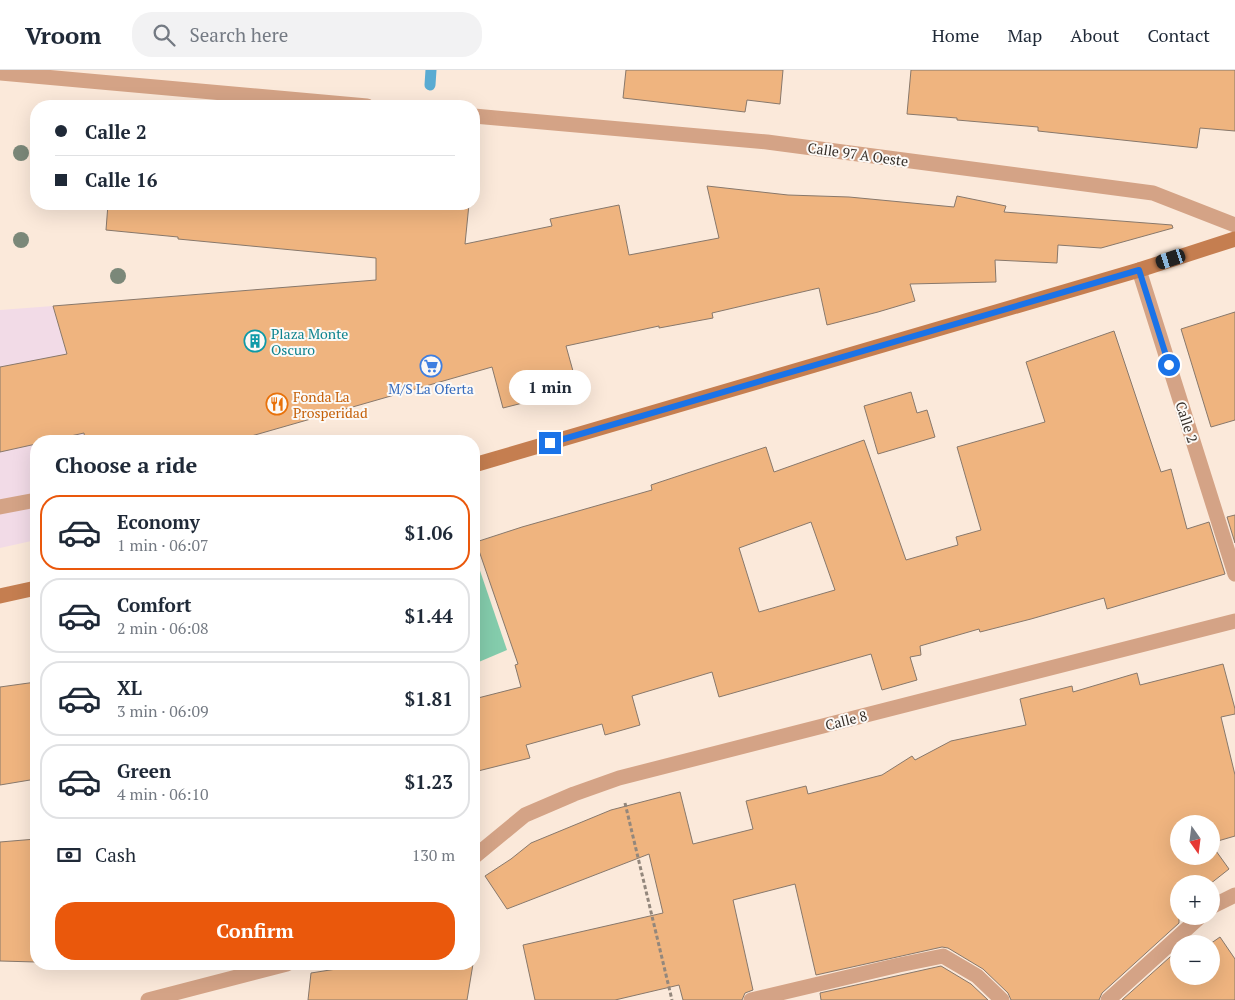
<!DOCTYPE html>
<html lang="en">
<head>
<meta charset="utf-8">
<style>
	:root { --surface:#fff; --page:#f2f2f3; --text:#1f2937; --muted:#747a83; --line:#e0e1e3; --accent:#ea580c }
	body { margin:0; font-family:"PT Serif",serif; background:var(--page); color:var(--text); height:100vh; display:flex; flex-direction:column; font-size:19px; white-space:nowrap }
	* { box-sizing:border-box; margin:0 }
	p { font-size:16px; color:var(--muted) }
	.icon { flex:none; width:28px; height:28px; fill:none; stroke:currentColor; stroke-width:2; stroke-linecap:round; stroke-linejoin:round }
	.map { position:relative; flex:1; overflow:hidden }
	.side { position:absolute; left:30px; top:365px; width:450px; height:535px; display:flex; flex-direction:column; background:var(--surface); border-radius:20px; box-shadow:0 5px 20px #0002 }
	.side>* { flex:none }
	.top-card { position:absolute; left:30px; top:30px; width:450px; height:110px; border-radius:20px; box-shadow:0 5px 20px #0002; display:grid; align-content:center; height:110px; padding:0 25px; background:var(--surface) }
	.needle { width:32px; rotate:166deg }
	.fabs { position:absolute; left:1170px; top:745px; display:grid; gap:10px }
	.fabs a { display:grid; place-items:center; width:50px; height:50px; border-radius:50%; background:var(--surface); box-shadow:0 5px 20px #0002; font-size:25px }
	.end { position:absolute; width:22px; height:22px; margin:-11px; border:6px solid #1a73e8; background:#fff; box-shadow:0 0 0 2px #fff }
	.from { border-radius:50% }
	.bubble { position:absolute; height:35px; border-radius:18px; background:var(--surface); box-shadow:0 5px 20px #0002; font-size:16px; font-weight:700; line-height:35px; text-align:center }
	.car { position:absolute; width:15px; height:30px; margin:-15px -8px; border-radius:6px; box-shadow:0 0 4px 1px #0007; background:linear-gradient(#222 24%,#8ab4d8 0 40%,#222 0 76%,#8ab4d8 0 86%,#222 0) }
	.top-card b { display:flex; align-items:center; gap:18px; height:48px; font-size:19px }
	.top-card b+b { border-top:1px solid var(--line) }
	.top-card i { width:12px; height:12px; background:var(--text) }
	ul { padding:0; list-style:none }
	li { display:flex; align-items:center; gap:15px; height:75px; margin:0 10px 8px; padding:0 15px; border:2px solid var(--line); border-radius:20px }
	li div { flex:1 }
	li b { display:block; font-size:19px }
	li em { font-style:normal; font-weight:700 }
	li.on { border-color:var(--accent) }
	li>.icon { width:45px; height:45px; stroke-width:1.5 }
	h2 { padding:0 25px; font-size:22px; line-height:60px }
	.pay { display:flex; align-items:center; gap:12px; height:55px; padding:0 25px; font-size:19px }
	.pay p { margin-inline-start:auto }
	.button { display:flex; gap:10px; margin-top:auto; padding:10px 25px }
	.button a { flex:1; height:58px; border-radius:20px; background:var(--accent); color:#fff; font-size:20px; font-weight:700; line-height:58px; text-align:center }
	header { display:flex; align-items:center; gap:30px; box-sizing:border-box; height:70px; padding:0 25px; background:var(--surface); border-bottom:1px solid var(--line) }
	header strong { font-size:24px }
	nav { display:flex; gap:28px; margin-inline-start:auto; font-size:18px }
	.search { width:350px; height:45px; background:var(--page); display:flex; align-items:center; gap:12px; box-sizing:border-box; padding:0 18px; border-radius:20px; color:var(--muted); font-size:19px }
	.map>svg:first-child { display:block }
</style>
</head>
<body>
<header>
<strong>Vroom</strong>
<div class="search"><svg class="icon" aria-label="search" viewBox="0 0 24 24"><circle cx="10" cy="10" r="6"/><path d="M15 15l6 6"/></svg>Search here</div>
<nav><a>Home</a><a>Map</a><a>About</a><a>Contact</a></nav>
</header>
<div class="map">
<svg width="1235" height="930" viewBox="0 0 1235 930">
	<rect width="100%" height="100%" fill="#fbe9da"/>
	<path fill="#f2dbe7" d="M53 236 78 324 75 325 85 371H36V470L0 478V240Z"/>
	<path fill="#84ccac" d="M474 483 507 580 474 594Z"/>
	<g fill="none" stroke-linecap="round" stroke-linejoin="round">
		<path stroke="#5aabd2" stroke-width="11" d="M430 15 431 0"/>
	</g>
	<g fill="#efb47f" stroke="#88786b" fill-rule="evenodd">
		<path d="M626 0H783L780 34 747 30 745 42 623 28Z"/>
		<path d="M911 0H1235V61L1200 58 1197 78 1038 61V57L957 50V48L907 44Z"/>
		<path d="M707 116 788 125 849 127 954 137 957 126 1006 136 1004 142 1172 155 1173 158 1101 178 1058 175 1057 193 995 190 996 212 910 214 915 231 878 242 827 255 819 218 712 243 713 248 659 258V256L566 276 578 319 503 338 492 297 234 371H85L84 363 48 371H36V374L0 382V297L67 284 53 236 376 210V188L178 169V167L106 160 108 134H469L465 174 552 156 550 149 619 135 629 185 719 168Z"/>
		<path d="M1235 242V350L1211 357 1181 259Z"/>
		<path d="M1114 261 1161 402 1171 399 1187 459 1209 452 1225 504 1107 539 1104 528 1031 549 980 562 979 559 920 576 921 585 910 587 917 610 882 620 871 584 719 627 712 602 632 626 640 655 605 665 602 654 526 675 530 688 474 702V629L521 617 515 595 518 594 476 472 522 457 652 420 651 415 766 377 774 402 864 370 906 490 958 475 956 467 981 460 957 377 1045 352 1026 292ZM811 452 835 520 759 542 739 478Z"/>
		<path d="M911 322 917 343 927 340 935 367 878 384 864 336Z"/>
		<path d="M1235 445V473L1227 447Z"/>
		<path d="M1223 594 1235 639V644L1221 647 1235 705V766L1211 773V754H1179V786H1211V774L1229 799 1210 814H1179V853L1102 923 1099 930H1011L1008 923 983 899 948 878 942 877 816 905 795 814 733 830 753 920 745 923 742 930H683L679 915 615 930H535L523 875 663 843 649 784 507 839 485 806 511 789 531 773 611 740 680 722 693 774 753 759 746 731 806 716 808 724 882 705 912 686 915 690 951 671 1026 655 1020 629 1072 616 1073 622 1137 603 1140 615Z"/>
		<path d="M36 612V709L0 715V617Z"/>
		<path d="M36 769V892L0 891V772Z"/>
		<path d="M1220 867 1235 889V930H1122L1179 879V906H1211L1210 874Z"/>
		<path d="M368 894H473L467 930H308L311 903Z"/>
		<path d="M941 896 971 914 988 930H821L820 923Z"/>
	</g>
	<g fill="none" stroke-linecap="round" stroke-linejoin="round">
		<path stroke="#93877c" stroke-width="3" stroke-dasharray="4 2.5" stroke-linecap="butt" d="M625 733 672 930"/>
		<path stroke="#d4a386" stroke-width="15" d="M0 437 36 430"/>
		<g stroke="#d4a386" stroke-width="15">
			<path d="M0 3 367 36"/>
			<path d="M474 46 767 72 1153 123 1235 155"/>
			<path d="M1139 200 1235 504"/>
			<path d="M474 787 525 745 574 724 619 708 1235 551"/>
			<path d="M1211 837 1235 825"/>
			<path d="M148 930 287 894"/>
			<path d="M751 930 899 895 943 886 977 906 1002 930"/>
			<path d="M1108 930 1201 846"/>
		</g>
		<g stroke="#c57e50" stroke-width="15">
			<path d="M474 395 1139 200 1235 169"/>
			<path d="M0 526 36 518"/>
		</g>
	</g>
	<g fill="#7b8879">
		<circle cx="21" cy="83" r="8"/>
		<circle cx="21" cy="170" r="8"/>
		<circle cx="118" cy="206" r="8"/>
	</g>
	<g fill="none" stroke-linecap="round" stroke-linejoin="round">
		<path stroke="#1a73e8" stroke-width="6" d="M550 373 1139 200 1169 295"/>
	</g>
	<defs>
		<g id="building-ring" transform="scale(1.125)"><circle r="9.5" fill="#fcf9f6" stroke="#0f9aa8" stroke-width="1.5"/><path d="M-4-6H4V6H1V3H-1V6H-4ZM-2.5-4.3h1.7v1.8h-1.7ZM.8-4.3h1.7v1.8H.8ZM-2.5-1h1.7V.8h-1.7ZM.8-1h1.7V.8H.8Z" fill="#0f9aa8"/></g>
		<g id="supermarket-ring" transform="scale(1.125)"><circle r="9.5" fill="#fcf9f6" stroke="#3f7fe0" stroke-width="1.5"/><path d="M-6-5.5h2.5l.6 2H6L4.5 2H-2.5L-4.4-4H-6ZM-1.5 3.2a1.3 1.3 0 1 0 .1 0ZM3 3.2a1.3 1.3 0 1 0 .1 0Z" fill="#3f7fe0"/></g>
		<g id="restaurant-ring" transform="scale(1.125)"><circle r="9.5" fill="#fcf9f6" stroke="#e8710a" stroke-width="1.5"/><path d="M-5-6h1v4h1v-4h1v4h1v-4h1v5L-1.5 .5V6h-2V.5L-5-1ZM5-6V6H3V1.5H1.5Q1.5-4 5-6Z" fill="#e8710a"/></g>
	</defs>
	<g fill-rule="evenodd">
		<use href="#building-ring" x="255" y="271"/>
		<use href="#supermarket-ring" x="431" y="296"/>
		<use href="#restaurant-ring" x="277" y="334"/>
	</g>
	<g text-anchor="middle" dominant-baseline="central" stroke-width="4" stroke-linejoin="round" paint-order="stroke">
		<g font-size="14" fill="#352e28" stroke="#fcf9f6">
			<text transform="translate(858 84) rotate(8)">Calle 97 A Oeste</text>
			<text transform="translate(1187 352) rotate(72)">Calle 2</text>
			<text transform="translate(846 650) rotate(-14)">Calle 8</text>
		</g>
		<g font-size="14" fill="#0d838f" stroke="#fcf9f6" text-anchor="start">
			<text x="271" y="263">Plaza Monte<tspan x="271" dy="16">Oscuro</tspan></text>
		</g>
		<g font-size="14" fill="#366cbe" stroke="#fcf9f6">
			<text x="431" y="318">M/S La Oferta</text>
		</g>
		<g font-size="14" fill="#c56008" stroke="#fcf9f6" text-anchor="start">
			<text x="293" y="326">Fonda La<tspan x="293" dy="16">Prosperidad</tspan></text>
		</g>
	</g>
</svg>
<div class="fabs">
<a><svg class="needle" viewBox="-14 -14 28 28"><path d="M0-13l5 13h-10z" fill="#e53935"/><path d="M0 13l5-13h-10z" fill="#747a83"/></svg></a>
<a>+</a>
<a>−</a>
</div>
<i class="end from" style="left:1169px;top:295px"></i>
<i class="end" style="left:550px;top:373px"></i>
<div class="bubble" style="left:509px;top:300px;width:82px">1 min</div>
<i class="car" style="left:1171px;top:189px;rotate:252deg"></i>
<div class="top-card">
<b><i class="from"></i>Calle 2</b>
<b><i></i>Calle 16</b>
</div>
<section class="side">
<h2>Choose a ride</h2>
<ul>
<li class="on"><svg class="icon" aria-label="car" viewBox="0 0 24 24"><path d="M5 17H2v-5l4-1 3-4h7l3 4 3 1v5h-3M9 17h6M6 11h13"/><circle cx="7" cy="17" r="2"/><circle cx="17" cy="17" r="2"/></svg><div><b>Economy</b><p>1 min · 06:07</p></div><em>$1.06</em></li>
<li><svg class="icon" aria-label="car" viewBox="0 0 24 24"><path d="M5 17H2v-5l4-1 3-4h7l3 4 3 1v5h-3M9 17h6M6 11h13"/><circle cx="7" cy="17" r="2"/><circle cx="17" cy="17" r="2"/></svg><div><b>Comfort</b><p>2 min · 06:08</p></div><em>$1.44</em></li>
<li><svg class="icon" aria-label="car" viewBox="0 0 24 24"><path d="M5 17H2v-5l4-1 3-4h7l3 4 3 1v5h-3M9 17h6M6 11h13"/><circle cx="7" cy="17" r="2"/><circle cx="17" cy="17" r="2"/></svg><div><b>XL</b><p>3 min · 06:09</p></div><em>$1.81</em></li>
<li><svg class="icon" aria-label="car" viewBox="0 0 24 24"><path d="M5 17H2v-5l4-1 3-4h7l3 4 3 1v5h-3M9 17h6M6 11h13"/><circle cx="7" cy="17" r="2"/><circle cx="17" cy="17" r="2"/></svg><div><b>Green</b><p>4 min · 06:10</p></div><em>$1.23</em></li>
</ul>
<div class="pay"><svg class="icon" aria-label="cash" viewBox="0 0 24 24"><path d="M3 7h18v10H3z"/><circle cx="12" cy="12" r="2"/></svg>Cash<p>130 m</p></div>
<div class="button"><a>Confirm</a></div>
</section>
</div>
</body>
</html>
